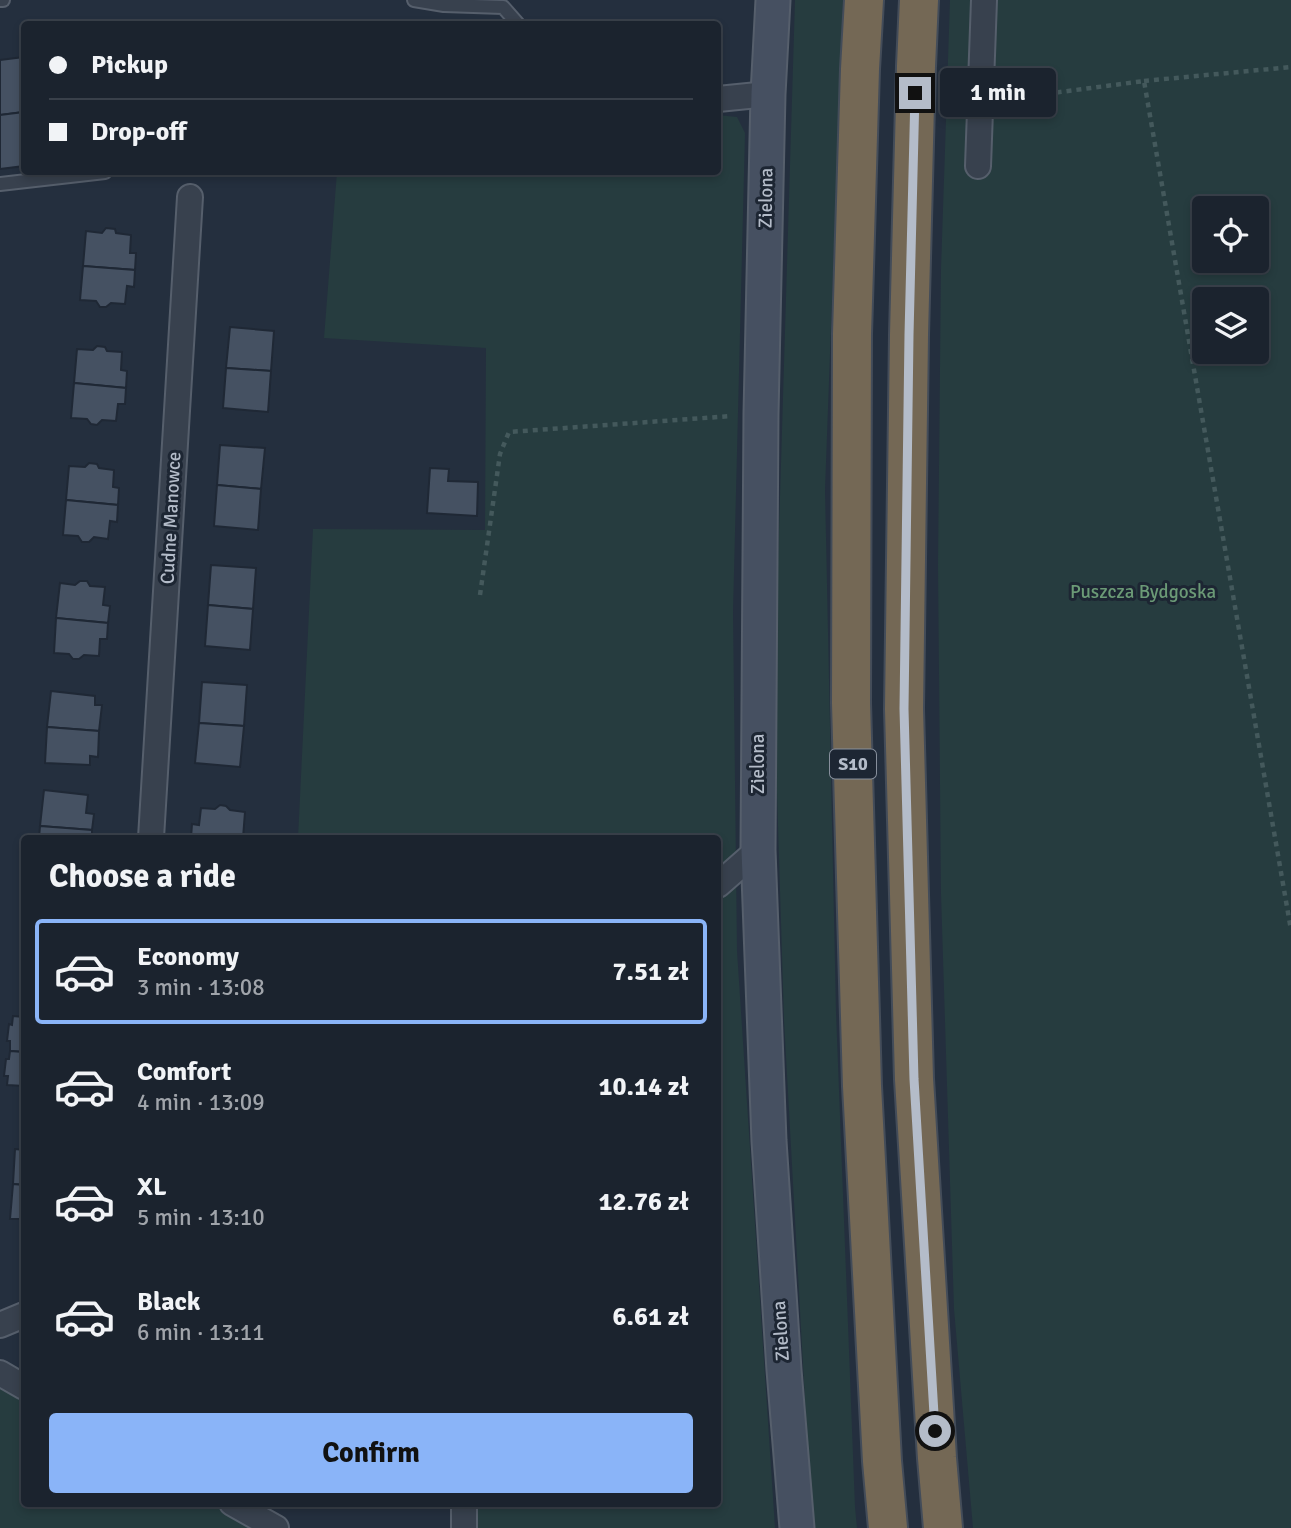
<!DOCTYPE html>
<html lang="en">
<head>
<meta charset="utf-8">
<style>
	:root { --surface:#1b232e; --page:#282f3a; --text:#f1f3f6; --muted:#a0a4aa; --line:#39404a; --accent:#8ab4f8 }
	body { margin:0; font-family:Signika,sans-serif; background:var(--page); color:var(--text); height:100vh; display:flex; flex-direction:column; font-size:26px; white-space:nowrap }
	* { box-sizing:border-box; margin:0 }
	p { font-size:23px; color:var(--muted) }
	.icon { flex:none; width:38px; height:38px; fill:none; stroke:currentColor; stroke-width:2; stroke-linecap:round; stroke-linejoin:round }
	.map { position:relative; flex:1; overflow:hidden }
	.drawer { position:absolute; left:21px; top:835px; width:700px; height:672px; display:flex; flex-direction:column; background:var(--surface); border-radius:7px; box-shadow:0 4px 10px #0003,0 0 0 2px var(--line) }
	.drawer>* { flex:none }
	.guide { position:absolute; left:21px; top:21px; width:700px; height:154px; border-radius:7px; box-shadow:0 4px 10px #0003,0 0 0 2px var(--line); display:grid; align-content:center; height:154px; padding:0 28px; background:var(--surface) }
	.controls { position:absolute; left:1192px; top:196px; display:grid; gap:14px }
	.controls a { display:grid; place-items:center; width:77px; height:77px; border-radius:7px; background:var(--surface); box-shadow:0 4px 10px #0003,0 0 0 2px var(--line); font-size:35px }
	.end { position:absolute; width:32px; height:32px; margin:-16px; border:9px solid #b4bcc9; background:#111; box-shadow:0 0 0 4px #111 }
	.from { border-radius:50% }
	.bubble { position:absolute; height:49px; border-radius:7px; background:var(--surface); box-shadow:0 4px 10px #0003,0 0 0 2px var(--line); font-size:23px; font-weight:700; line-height:49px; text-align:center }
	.guide b { display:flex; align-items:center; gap:24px; height:66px; font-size:26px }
	.guide b+b { border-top:2px solid var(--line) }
	.guide i { width:18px; height:18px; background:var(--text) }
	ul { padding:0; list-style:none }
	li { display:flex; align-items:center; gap:21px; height:105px; margin:0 14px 10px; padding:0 14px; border:4px solid transparent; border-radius:7px }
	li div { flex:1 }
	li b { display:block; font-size:26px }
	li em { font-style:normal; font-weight:700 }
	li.active { border-color:var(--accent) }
	li>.icon { width:63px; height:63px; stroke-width:1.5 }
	h2 { padding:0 28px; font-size:32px; line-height:84px }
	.action { display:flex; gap:14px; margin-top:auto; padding:14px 28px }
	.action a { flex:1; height:80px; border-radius:7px; background:var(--accent); color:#111; font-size:28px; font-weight:700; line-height:80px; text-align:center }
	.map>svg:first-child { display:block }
</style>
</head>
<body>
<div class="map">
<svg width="1291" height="1528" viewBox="0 0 1291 1528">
	<rect width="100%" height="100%" fill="#242f3e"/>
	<g fill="#263c3f" fill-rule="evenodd">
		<path d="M795 0H843L825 490 836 1012 855 1507 857 1528H812L784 1020 774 695Z"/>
		<path d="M950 0H1291V1528H973L954 1309 941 894 938 565 941 269ZM1204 208H1256V261H1204ZM1204 299H1256V352H1204Z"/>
		<path d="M718 115 737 117 745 133 733 612 737 951 775 1528H472L473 1503H718V838H298L313 529 485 530 486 348 324 338 337 172H718Z"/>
		<path d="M0 1388 24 1400V1503H227L275 1528H0Z"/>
	</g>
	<g fill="#455162" stroke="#1f2835" stroke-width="2">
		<path d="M24 57V112L0 115V60Z"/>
		<path d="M24 112V166L0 169V115Z"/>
		<path d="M106 228 115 229 116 233 131 235 130 253H136L135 270 83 266 86 231 102 233Z"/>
		<path d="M83 266 135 270 134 287 127 286 125 304 111 303 106 307H100L96 301 80 300Z"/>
		<path d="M230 327 274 331 271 371 226 368Z"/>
		<path d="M97 346 105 347 107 351 122 352 121 370 127 371 126 388 74 383 77 349 93 350Z"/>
		<path d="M226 368 271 371 268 412 223 408Z"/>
		<path d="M74 383 126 388 125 404H118L116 421 102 420 97 425 91 424 87 419 71 418Z"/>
		<path d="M220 445 265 448 261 489 217 485Z"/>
		<path d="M89 463 97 464 99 468 114 470 113 487 119 488 118 505 66 500 69 466 85 467Z"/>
		<path d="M430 468 449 469 448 481 478 482 477 516 427 513Z"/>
		<path d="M217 485 261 489 258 530 214 526Z"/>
		<path d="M66 500 118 505 117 522 110 521 108 539 94 537 89 542H82L78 536 63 535Z"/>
		<path d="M211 565 256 568 253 609 208 605Z"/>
		<path d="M80 581H87L90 586 105 587 103 605 110 606 108 623 56 618 60 583 75 585Z"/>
		<path d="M208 605 253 609 250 650 205 646Z"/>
		<path d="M56 618 108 623 107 639H100L99 656 84 655 79 659H73L69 654 54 653Z"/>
		<path d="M202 682 247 685 244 726 199 723Z"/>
		<path d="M51 691 95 696V705H102L99 731 47 727Z"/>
		<path d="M199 723 244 726 240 767 195 763Z"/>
		<path d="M47 727 99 731 98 757 90 756V765L45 763Z"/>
		<path d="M44 790 88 795 86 813 94 814 92 830 40 826Z"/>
		<path d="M220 805 226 806 230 810 245 812 243 838H191L192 824 199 825 201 808 215 809Z"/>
		<path d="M40 826 92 830V838H39Z"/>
		<path d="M13 1016 24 1017V1052L10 1051V1041H7L9 1024 12 1025Z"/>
		<path d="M10 1051 24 1052V1086L7 1085 8 1076H4L6 1059H9Z"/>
		<path d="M15 1149 24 1150V1185L13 1184Z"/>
		<path d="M13 1184 24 1185V1219H10Z"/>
	</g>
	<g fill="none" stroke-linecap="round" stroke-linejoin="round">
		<g stroke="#565f6c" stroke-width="16">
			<g id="lane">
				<path d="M0 0H3"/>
				<path d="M414 0 444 5 503 7 518 24"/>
				<path d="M0 184 105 172"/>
			</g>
		</g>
		<g stroke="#565f6c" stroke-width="28">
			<g id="street">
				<path d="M718 99 768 94"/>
				<path d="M978 166 984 0"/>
				<path d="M151 838 190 197"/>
				<path d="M718 885 758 850"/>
				<path d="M0 1325 24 1315"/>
				<path d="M0 1373 24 1387"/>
				<path d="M232 1503 276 1528"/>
				<path d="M464 1503V1528"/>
			</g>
		</g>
		<g stroke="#565f6c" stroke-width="37">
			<path id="secondary" d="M773 0 768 94 761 414 758 850 769 1141 784 1370 797 1528"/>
		</g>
		<g stroke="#434c59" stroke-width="42">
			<g id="highway">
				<path d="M864 0 860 69 852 334 851 703 862 1086 882 1461 888 1528"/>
				<path d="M919 0 916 66 909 335 904 709 914 1079 937 1458 943 1528"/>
			</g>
		</g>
		<g stroke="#44595c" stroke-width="4.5" stroke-dasharray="5 5" stroke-linecap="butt">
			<path d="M1144 81 1291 67"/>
			<path d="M1007 99 1144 81 1291 930"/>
			<path d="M480 595 500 454 509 432 732 416"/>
		</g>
		<use href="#lane" stroke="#38414e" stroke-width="12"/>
		<use href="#street" stroke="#38414e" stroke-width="24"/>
		<use href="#secondary" stroke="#465061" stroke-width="33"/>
		<use href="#highway" stroke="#746855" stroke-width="38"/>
	</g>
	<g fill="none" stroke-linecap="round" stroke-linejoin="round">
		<path stroke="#b4bcc9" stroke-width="9" d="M915 93 909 335 904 709 914 1079 935 1431"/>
	</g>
	<g text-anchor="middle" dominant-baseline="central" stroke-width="6" stroke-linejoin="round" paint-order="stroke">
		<rect fill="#1d2633" stroke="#878f9c" stroke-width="2" x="830" y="749.5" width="46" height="29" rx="5"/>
		<g font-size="18" font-weight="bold" fill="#b4bcc9">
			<text x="853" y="764">S10</text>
		</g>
		<g font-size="19" fill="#b4bcc9" stroke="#1d2633">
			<text transform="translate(766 198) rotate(-89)">Zielona</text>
			<text transform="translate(171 518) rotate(-87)">Cudne Manowce</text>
			<text transform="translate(758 764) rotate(-90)">Zielona</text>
			<text transform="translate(781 1331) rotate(-94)">Zielona</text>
		</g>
		<g font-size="19" fill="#6b9a76" stroke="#1d2633">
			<text x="1143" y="592">Puszcza Bydgoska</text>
		</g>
	</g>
</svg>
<div class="controls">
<a><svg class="icon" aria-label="locate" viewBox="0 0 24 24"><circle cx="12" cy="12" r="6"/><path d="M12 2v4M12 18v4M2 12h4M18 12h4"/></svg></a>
<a><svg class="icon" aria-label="layers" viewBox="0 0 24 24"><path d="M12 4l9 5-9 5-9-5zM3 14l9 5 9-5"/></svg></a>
</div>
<i class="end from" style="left:935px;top:1431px"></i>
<i class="end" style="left:915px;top:93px"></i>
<div class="bubble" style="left:940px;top:68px;width:116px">1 min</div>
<div class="guide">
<b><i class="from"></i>Pickup</b>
<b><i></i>Drop-off</b>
</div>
<section class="drawer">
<h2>Choose a ride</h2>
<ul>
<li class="active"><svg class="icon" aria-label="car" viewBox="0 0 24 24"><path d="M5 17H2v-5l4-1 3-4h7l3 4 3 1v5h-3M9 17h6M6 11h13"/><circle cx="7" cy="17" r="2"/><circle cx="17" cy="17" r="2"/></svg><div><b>Economy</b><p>3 min · 13:08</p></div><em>7.51 zł</em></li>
<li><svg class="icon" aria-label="car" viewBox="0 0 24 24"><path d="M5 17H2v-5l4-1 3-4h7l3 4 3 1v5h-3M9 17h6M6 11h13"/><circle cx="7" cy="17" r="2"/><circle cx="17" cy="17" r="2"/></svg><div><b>Comfort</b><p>4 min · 13:09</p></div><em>10.14 zł</em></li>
<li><svg class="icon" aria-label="car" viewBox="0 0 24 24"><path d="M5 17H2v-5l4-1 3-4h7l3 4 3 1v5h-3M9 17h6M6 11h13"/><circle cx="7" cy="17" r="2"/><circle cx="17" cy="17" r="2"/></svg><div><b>XL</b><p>5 min · 13:10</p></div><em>12.76 zł</em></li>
<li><svg class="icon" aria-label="car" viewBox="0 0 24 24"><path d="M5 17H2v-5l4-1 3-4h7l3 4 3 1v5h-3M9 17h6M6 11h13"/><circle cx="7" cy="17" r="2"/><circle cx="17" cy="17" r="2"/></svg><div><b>Black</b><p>6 min · 13:11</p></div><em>6.61 zł</em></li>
</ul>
<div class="action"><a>Confirm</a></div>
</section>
</div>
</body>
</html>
